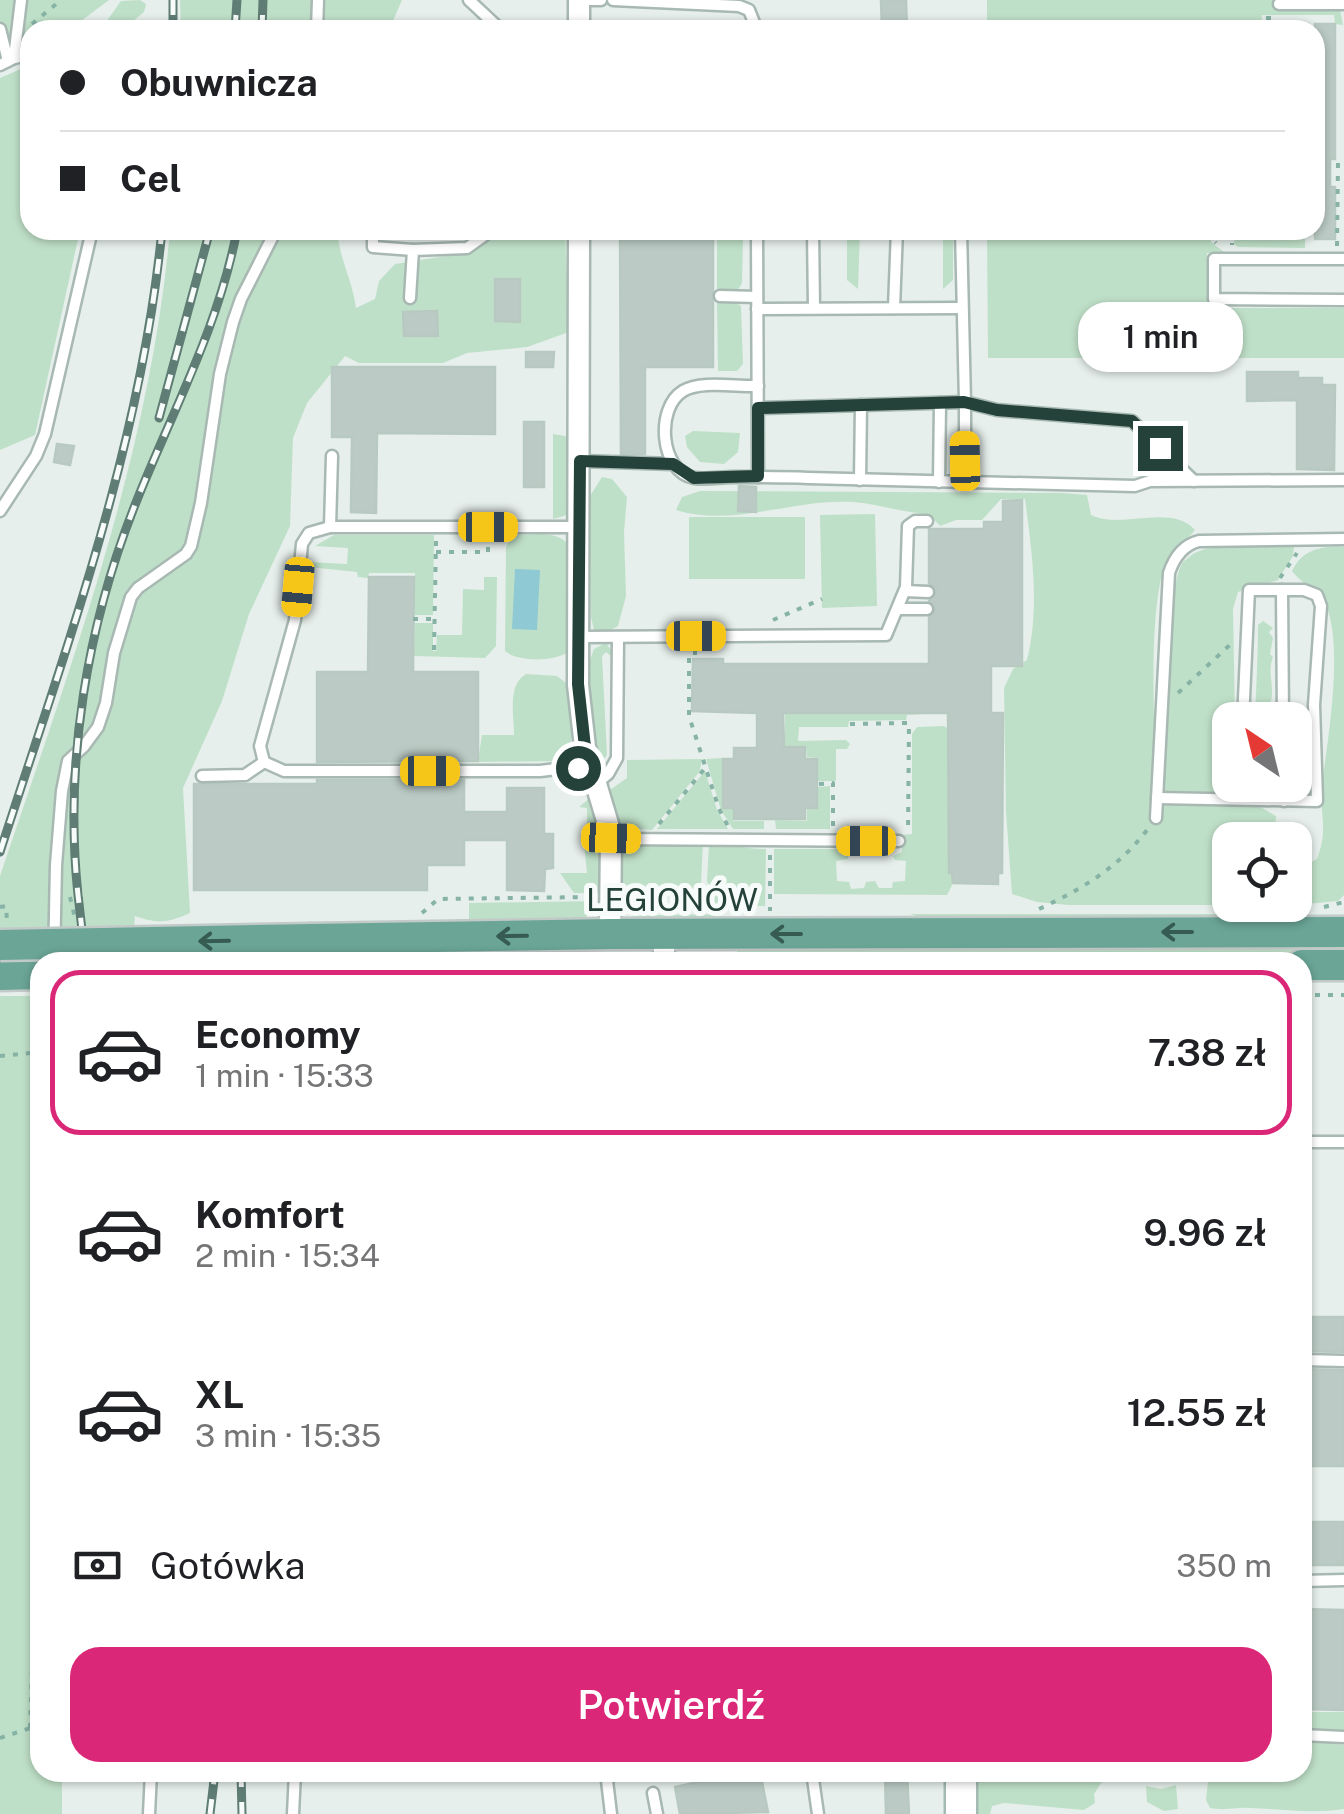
<!DOCTYPE html>
<html lang="pl">
<head>
<meta charset="utf-8">
<style>
	:root { --surface:#fff; --page:#f2f2f2; --text:#202124; --muted:#757577; --line:#e0e0e0; --accent:#db2777 }
	body { margin:0; font-family:"Public Sans",sans-serif; background:var(--page); color:var(--text); height:100vh; display:flex; flex-direction:column; font-size:38px; white-space:nowrap }
	* { box-sizing:border-box; margin:0 }
	p { font-size:32px; color:var(--muted) }
	.icon { flex:none; width:55px; height:55px; fill:none; stroke:currentColor; stroke-width:2; stroke-linecap:round; stroke-linejoin:round }
	.map { position:relative; flex:1; overflow:hidden }
	.panel { position:absolute; left:30px; top:952px; width:1282px; height:830px; display:flex; flex-direction:column; background:var(--surface); border-radius:30px; box-shadow:0 2px 8px #0004 }
	.panel>* { flex:none }
	.guide { position:absolute; left:20px; top:20px; width:1305px; height:220px; border-radius:30px; box-shadow:0 2px 8px #0004; display:grid; align-content:center; height:220px; padding:0 40px; background:var(--surface) }
	.needle { width:65px; rotate:325deg }
	.fabs { position:absolute; left:1212px; top:702px; display:grid; gap:20px }
	.fabs a { display:grid; place-items:center; width:100px; height:100px; border-radius:20px; background:var(--surface); box-shadow:0 2px 8px #0004; font-size:50px }
	.end { position:absolute; width:45px; height:45px; margin:-22px; border:12px solid #24423a; background:#fff; box-shadow:0 0 0 5px #fff }
	.from { border-radius:50% }
	.bubble { position:absolute; height:70px; border-radius:30px; background:var(--surface); box-shadow:0 2px 8px #0004; font-size:32px; font-weight:600; line-height:70px; text-align:center }
	.car { position:absolute; width:30px; height:60px; margin:-30px -15px; border-radius:12px; box-shadow:0 0 8px 2px #0007; background:linear-gradient(#f5c518 24%,#345 0 40%,#f5c518 0 76%,#345 0 86%,#f5c518 0) }
	.guide b { display:flex; align-items:center; gap:35px; height:95px; font-size:38px }
	.guide b+b { border-top:2px solid var(--line) }
	.guide i { width:25px; height:25px; background:var(--text) }
	ul { padding:18px 0 0; list-style:none }
	li { display:flex; align-items:center; gap:30px; height:165px; margin:0 20px 15px; padding:0 20px; border:5px solid transparent; border-radius:30px }
	li div { flex:1 }
	li b { display:block; font-size:38px }
	li em { font-style:normal; font-weight:600 }
	li.selected { border-color:var(--accent) }
	li>.icon { width:90px; height:90px; stroke-width:1.5 }
	.pay { display:flex; align-items:center; gap:25px; height:110px; padding:0 40px; font-size:38px }
	.pay p { margin-inline-start:auto }
	.cta { display:flex; gap:20px; margin-top:auto; padding:20px 40px }
	.cta a { flex:1; height:115px; border-radius:30px; background:var(--accent); color:#fff; font-size:40px; font-weight:600; line-height:115px; text-align:center }
	.map>svg:first-child { display:block }
</style>
</head>
<body>
<div class="map">
<svg width="1344" height="1814" viewBox="0 0 1344 1814">
	<rect width="100%" height="100%" fill="#e6efeb"/>
	<g fill="#bfe0c8">
		<path d="M0 0H109L69 30H30V59L22 65 0 34Z"/>
		<path d="M140 0 146 4 144 12 134 20 135 30H88L101 29 121 1Z"/>
		<path d="M180 0H402L389 30H181Z"/>
		<path d="M987 0H1277V10H1340L1343 25 1335 24 1334 15H1262L1261 30H987Z"/>
		<path d="M23 68 30 69V230H80L35 435 0 450V78Z"/>
		<path d="M170 230H337C340 261 352 279 356 308L375 299 379 281 395 264 465 253 500 230H565L569 332 527 347 467 353 443 363H359L345 356 307 403 293 438 290 526 249 614 222 701 183 788 190 913C168 923 157 924 135 916L134 928 0 931V876C71 664 150 455 170 230Z"/>
		<path d="M717 230H739L743 236 742 283 738 290H717Z"/>
		<path d="M850 230H860L858 289 847 280V236Z"/>
		<path d="M943 230H950L953 235V280L943 289Z"/>
		<path d="M987 230H1211V242L1224 252 1207 253V308H1344V358H988Z"/>
		<path d="M1235 230H1294V238L1305 239V248L1238 247 1234 244Z"/>
		<path d="M717 303H737L741 306 743 364 737 371H718Z"/>
		<path d="M693 431 740 433 738 452 724 464 700 462 687 447 685 436Z"/>
		<path d="M553 434 565 436 570 442V510L567 515 553 519Z"/>
		<path d="M602 477 612 479 627 497 624 532 626 596 618 626 609 631 594 630 591 617 590 496Z"/>
		<path d="M700 491 1063 493 1087 495 1091 515C1121 530 1171 503 1195 530 1187 540 1174 548 1168 558 1144 605 1157 762 1157 821L1163 814C1163 771 1164 590 1183 562 1185 560 1193 554 1195 553 1218 541 1267 548 1294 547L1293 556 1278 580 1238 592 1233 609 1235 720H1230V785H1234L1236 802 1262 808 1276 816 1275 829 1268 840H1230V905H1068L1037 902 1012 894 1006 812 1004 688 1013 669 1027 660C1040 608 1032 552 1025 499H1001L982 520H956L940 526 929 514C903 513 879 504 853 502 794 498 733 528 676 510L682 497Z"/>
		<path d="M875 514 877 606 822 608 820 515Z"/>
		<rect x="689" y="517" width="116" height="62"/>
		<path d="M434 535 433 615H415V573H369L368 578 358 577 357 572 309 567 310 562 347 564 348 548 315 546 334 535Z"/>
		<path d="M517 535C537 535 561 529 571 549L568 652C554 662 517 662 505 651L506 547 511 538Z"/>
		<path d="M1344 547V895L1338 901 1286 906 1232 905H1295V870L1317 859C1329 827 1319 815 1322 784 1328 739 1343 650 1327 608 1320 588 1304 587 1292 571 1303 549 1321 546 1344 547Z"/>
		<path d="M484 577H497L496 646 485 658 414 656 415 623H433V651H436L437 635H462L463 589 484 590Z"/>
		<path d="M1263 621 1273 628 1269 632 1273 638 1270 654 1273 657C1266 674 1277 689 1269 707L1272 709 1268 716 1271 720H1255C1256 688 1258 657 1258 625Z"/>
		<path d="M606 643 614 654 612 657 606 652 602 656 607 755 603 760 600 758C592 726 580 681 594 649Z"/>
		<path d="M526 674 557 676 566 683 572 718 571 750 561 761 478 762 482 735H514C514 715 507 685 526 674Z"/>
		<path d="M785 713H938L907 715 906 720 849 721 848 727H799L798 741 846 740 850 744 847 749H836V781H818V758L807 757 806 746H785Z"/>
		<path d="M944 726 948 729 949 872 952 873 953 883 947 895 774 894V849H848V859L836 861 837 881 849 882 851 889 864 888 866 882 875 881 879 888H892L893 882 905 881 906 861 895 860 893 856 902 852V835L912 834V734L917 727Z"/>
		<path d="M722 758V809H733V821H764V829H733L721 810 706 759Z"/>
		<path d="M702 759 700 771 652 830 638 829V835C615 833 614 811 607 792L627 778V760Z"/>
		<path d="M705 771 717 810 728 829H657Z"/>
		<path d="M830 786V829H776L775 820 807 821V809H818V787Z"/>
		<path d="M590 798 599 836 600 893H574L560 873H587L584 842H587V808L579 807Z"/>
		<path d="M703 843 701 884 712 894 717 893 707 882 709 844C729 843 744 849 766 849L765 906 672 907 671 889H657V906L621 889 619 860 627 846Z"/>
		<path d="M598 901 584 920 469 925V903Z"/>
		<path d="M621 902 656 915 717 914V924L643 922 632 916Z"/>
		<path d="M910 914H1308V923H937Z"/>
		<path d="M737 943 1307 944 1308 954H737Z"/>
		<path d="M0 996H40V1772L62 1773V1814H0Z"/>
		<path d="M1302 1712H1344V1741L1303 1729Z"/>
		<path d="M1303 1739 1344 1745V1809C1312 1814 1282 1809 1250 1808 1235 1807 1225 1811 1210 1808L1206 1800 1209 1773 1302 1772Z"/>
		<path d="M978 1773H1101L1103 1780 1094 1794 1095 1803 1084 1810 1004 1803 992 1806 990 1814H976Z"/>
		<path d="M1176 1785 1178 1809 1164 1811 1147 1802 1146 1786 1161 1789Z"/>
	</g>
	<path fill="#8ec9d4" d="M515 569 540 570 537 630 512 629Z"/>
	<g fill="#bbcac4" stroke="#b8c9c2" stroke-width="2.5">
		<path d="M881 0H906L907 30H882Z"/>
		<path d="M1315 24H1335V159H1330V187H1335V239H1315Z"/>
		<path d="M620 230H713V367H645V454H621Z"/>
		<path d="M495 279H520V322L495 321Z"/>
		<path d="M437 311 438 336H404L403 312Z"/>
		<path d="M526 352H554L553 367H526Z"/>
		<path d="M332 367H495V434L377 433 376 513 351 512 352 437H332Z"/>
		<path d="M1247 372H1298V378H1322V385H1335L1334 470 1297 469V400L1247 401Z"/>
		<rect x="524" y="422" width="20" height="65"/>
		<path d="M57 444 74 446 70 465 54 462Z"/>
		<path d="M739 486 756 487V512L738 511Z"/>
		<path d="M1022 500V666H991V713H1003L1002 873H998V884L953 883 952 873H949L948 713H783L784 747H805V759H817V808H805V819H734V808H723V759H734V748H757V713L692 711 693 659H723V664H929V617L936 610 929 601 937 591 929 583V529H984V522H1003V501Z"/>
		<path d="M369 577H414L413 672H478V761L317 762V672H368Z"/>
		<path d="M317 780H464V812H507V788H544V834H553V868L545 869 544 891 507 890V840H464V865H427V890H194V784H317Z"/>
		<path d="M1302 1317H1344V1352L1302 1351Z"/>
		<path d="M1302 1369 1344 1370V1466H1302Z"/>
		<rect x="1302" y="1522" width="42" height="43"/>
		<path d="M1302 1609 1344 1610V1710L1302 1709Z"/>
		<path d="M745 1772H760L768 1812 680 1814 675 1787Z"/>
		<path d="M885 1772H907L909 1814H886Z"/>
	</g>
	<g fill="none" stroke-linecap="round" stroke-linejoin="round">
		<g stroke="#a8b8b2" stroke-width="15">
			<g id="lane">
				<path d="M469 0 501 30"/>
				<path d="M579 0H601"/>
				<path d="M613 0 739 6 749 10 757 30"/>
				<path d="M1279 4H1344"/>
				<path d="M0 29 8 61"/>
				<path d="M317 30 318 0"/>
				<path d="M14 58 21 0"/>
				<path d="M0 65 14 58 30 55"/>
				<path d="M373 230V247L413 250"/>
				<path d="M757 230 758 477"/>
				<path d="M813 230 814 308"/>
				<path d="M1344 259H1214V299L1344 300"/>
				<path d="M720 296 757 297"/>
				<path d="M410 298 413 250 467 248 492 230"/>
				<path d="M894 308 897 230"/>
				<path d="M757 309 962 308"/>
				<path d="M758 386C736 387 701 380 683 391 655 408 660 472 694 478 706 480 721 477 732 477 758 477 783 477 808 478 917 481 1026 484 1135 486L1150 481 1344 480"/>
				<path d="M758 408 965 402 961 230"/>
				<path d="M580 461 673 464"/>
				<path d="M860 480 861 405"/>
				<path d="M939 482 940 403"/>
				<path d="M965 483V402L997 410 1132 421 1194 481"/>
				<path d="M0 511 36 456 45 434 92 230"/>
				<path d="M330 527 332 456"/>
				<path d="M1282 590 1283 720"/>
				<path d="M905 591 928 592"/>
				<path d="M898 609H927"/>
				<path d="M580 637 886 635 906 587 908 526 915 521H927"/>
				<path d="M264 762 260 746 295 620 302 544 309 533 330 527H579"/>
				<path d="M202 776 245 775 264 762 284 771H540L590 765"/>
				<path d="M597 783 608 774 617 758 618 637"/>
				<path d="M1284 785V801"/>
				<path d="M1157 798 1317 801 1314 705 1321 606 1317 595 1304 590H1249L1243 720"/>
				<path d="M1156 818 1169 573C1174 558 1183 545 1199 541L1344 539"/>
				<path d="M612 839 899 841"/>
				<path d="M54 962 56 865 62 791 68 761 84 746 98 727 106 703 114 653 131 597 138 588 186 554 191 546 201 503 220 374 233 322 241 299 276 230"/>
				<path d="M1302 1142H1344"/>
				<path d="M1302 1360 1344 1361"/>
				<path d="M1302 1581 1344 1580"/>
				<path d="M1302 1735 1344 1737"/>
				<path d="M606 1772 611 1814"/>
				<path d="M812 1772 818 1814"/>
				<path d="M653 1793 657 1814"/>
				<path d="M149 1814 151 1772"/>
				<path d="M293 1814 295 1772"/>
			</g>
		</g>
		<g stroke="#a8b8b2" stroke-width="25">
			<g id="street">
				<path d="M579 0V30"/>
				<path d="M579 230 578 685 585 747 611 834 610 934"/>
				<path d="M664 934V962"/>
			</g>
		</g>
		<g stroke="#a4bbb3" stroke-width="35">
			<path id="secondary" d="M961 1814V1772"/>
		</g>
		<g stroke="#c2cac8" stroke-width="35">
			<g id="primary">
				<path d="M312 939 610 934 1344 932"/>
				<path d="M1302 965H1344"/>
				<path d="M0 975 40 974"/>
			</g>
		</g>
		<g stroke="#86b3a5" stroke-width="4" stroke-dasharray="5 8" stroke-linecap="butt">
			<path d="M32 24 61 0"/>
			<path d="M1265 30V18H1277"/>
			<path d="M1213 230V240L1216 243"/>
			<path d="M1232 230V245"/>
			<path d="M1337 246 1338 161H1344"/>
			<path d="M436 552H488V539"/>
			<path d="M1280 578 1297 553"/>
			<path d="M413 619H435"/>
			<path d="M773 620 822 599"/>
			<path d="M434 650 436 540"/>
			<path d="M695 650V655L689 656V716L719 809 729 828"/>
			<path d="M1178 693 1233 642"/>
			<path d="M850 724 909 723 908 832"/>
			<path d="M819 784 833 783V827"/>
			<path d="M659 824 706 767"/>
			<path d="M770 855V911"/>
			<path d="M70 897 76 922"/>
			<path d="M627 899 655 909"/>
			<path d="M0 907 6 906 7 921"/>
			<path d="M1324 907 1344 902"/>
			<path d="M1039 909C1082 889 1118 868 1147 830"/>
			<path d="M422 913 438 899 593 897"/>
			<path d="M1302 995H1344"/>
			<path d="M0 1056 30 1053 40 1047"/>
			<path d="M30 1728 40 1433"/>
			<path d="M0 1738 40 1725"/>
		</g>
		<use href="#lane" stroke="#fff" stroke-width="10"/>
		<use href="#street" stroke="#fff" stroke-width="20"/>
		<use href="#secondary" stroke="#fff" stroke-width="30"/>
		<use href="#primary" stroke="#6aa596" stroke-width="30"/>
		<g stroke="#5f7d75" stroke-width="9">
			<g id="rail">
				<path d="M173 0V30"/>
				<path d="M235 30 237 0"/>
				<path d="M262 30 263 0"/>
				<path d="M159 418 210 230"/>
				<path d="M0 852C66 648 141 445 162 230"/>
				<path d="M88 962C82 940 81 918 78 895 64 762 87 624 137 500 173 410 219 326 237 230"/>
				<path d="M241 1772 242 1814"/>
				<path d="M210 1814 215 1772"/>
			</g>
		</g>
		<use href="#rail" stroke="#f7fbf9" stroke-width="5" stroke-dasharray="15" stroke-linecap="butt"/>
		<g stroke="#c2cac8" stroke-width="35" stroke-linecap="butt">
			<path id="primary-bridge" d="M0 945 312 939"/>
		</g>
		<use href="#primary-bridge" stroke="#6aa596" stroke-width="30"/>
	</g>
	<defs><path id="oneway-shaft" d="M-6 0H5M1.5-3L5.5 0L1.5 3" fill="none" stroke-width="1.6" stroke-linecap="round" stroke-linejoin="round" transform="scale(2.5)"/></defs>
	<g stroke="#365b51">
		<use href="#oneway-shaft" transform="translate(1177 932) rotate(180)"/>
		<use href="#oneway-shaft" transform="translate(786 934) rotate(-180)"/>
		<use href="#oneway-shaft" transform="translate(512 936) rotate(179)"/>
		<use href="#oneway-shaft" transform="translate(214 941) rotate(179)"/>
	</g>
	<g fill="none" stroke-linecap="round" stroke-linejoin="round">
		<path stroke="#24423a" stroke-width="12" d="M578 768 590 765 585 747 578 684 580 461 673 464 694 478 758 476V408L964 402 997 410 1132 421 1160 448"/>
	</g>
	<g text-anchor="middle" dominant-baseline="central" stroke-width="10" stroke-linejoin="round" paint-order="stroke">
		<g font-size="32" fill="#24423a" stroke="#f7fbf9">
			<text x="672" y="899">LEGIONÓW</text>
		</g>
	</g>
</svg>
<div class="fabs">
<a><svg class="needle" viewBox="-14 -14 28 28"><path d="M0-13l5 13h-10z" fill="#e53935"/><path d="M0 13l5-13h-10z" fill="#757577"/></svg></a>
<a><svg class="icon" aria-label="locate" viewBox="0 0 24 24"><circle cx="12" cy="12" r="6"/><path d="M12 2v4M12 18v4M2 12h4M18 12h4"/></svg></a>
</div>
<i class="end from" style="left:578px;top:768px"></i>
<i class="end" style="left:1160px;top:448px"></i>
<div class="bubble" style="left:1078px;top:302px;width:165px">1 min</div>
<i class="car" style="left:965px;top:461px;rotate:359deg"></i>
<i class="car" style="left:488px;top:527px;rotate:90deg"></i>
<i class="car" style="left:298px;top:587px;rotate:185deg"></i>
<i class="car" style="left:696px;top:636px;rotate:90deg"></i>
<i class="car" style="left:430px;top:771px;rotate:90deg"></i>
<i class="car" style="left:611px;top:838px;rotate:92deg"></i>
<i class="car" style="left:866px;top:841px;rotate:270deg"></i>
<div class="guide">
<b><i class="from"></i>Obuwnicza</b>
<b><i></i>Cel</b>
</div>
<section class="panel">
<ul>
<li class="selected"><svg class="icon" aria-label="car" viewBox="0 0 24 24"><path d="M5 17H2v-5l4-1 3-4h7l3 4 3 1v5h-3M9 17h6M6 11h13"/><circle cx="7" cy="17" r="2"/><circle cx="17" cy="17" r="2"/></svg><div><b>Economy</b><p>1 min · 15:33</p></div><em>7.38 zł</em></li>
<li><svg class="icon" aria-label="car" viewBox="0 0 24 24"><path d="M5 17H2v-5l4-1 3-4h7l3 4 3 1v5h-3M9 17h6M6 11h13"/><circle cx="7" cy="17" r="2"/><circle cx="17" cy="17" r="2"/></svg><div><b>Komfort</b><p>2 min · 15:34</p></div><em>9.96 zł</em></li>
<li><svg class="icon" aria-label="car" viewBox="0 0 24 24"><path d="M5 17H2v-5l4-1 3-4h7l3 4 3 1v5h-3M9 17h6M6 11h13"/><circle cx="7" cy="17" r="2"/><circle cx="17" cy="17" r="2"/></svg><div><b>XL</b><p>3 min · 15:35</p></div><em>12.55 zł</em></li>
</ul>
<div class="pay"><svg class="icon" aria-label="cash" viewBox="0 0 24 24"><path d="M3 7h18v10H3z"/><circle cx="12" cy="12" r="2"/></svg>Gotówka<p>350 m</p></div>
<div class="cta"><a>Potwierdź</a></div>
</section>
</div>
</body>
</html>
